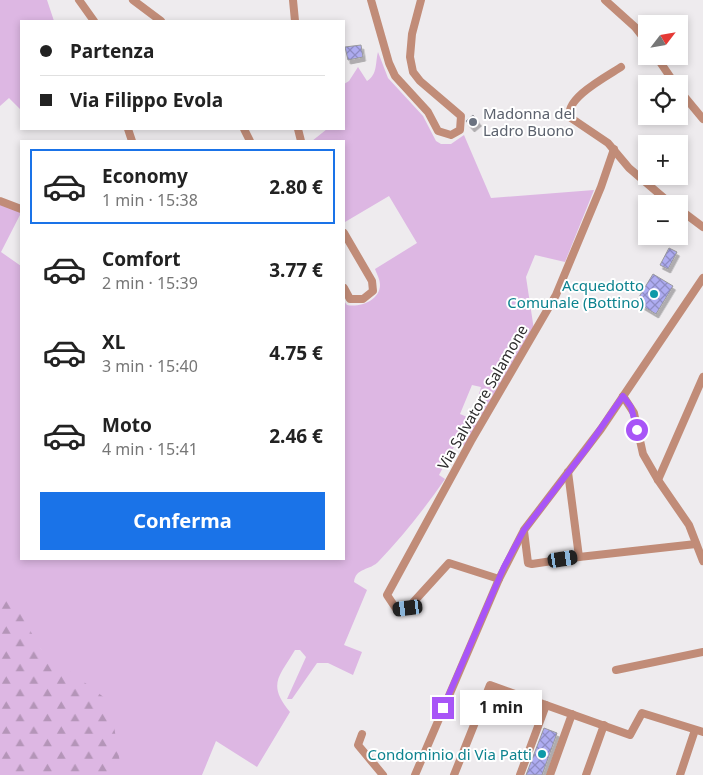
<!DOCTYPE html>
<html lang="it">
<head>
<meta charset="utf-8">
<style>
	:root { --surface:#fff; --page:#f6f6f6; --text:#222; --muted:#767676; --line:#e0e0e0; --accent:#1a73e8 }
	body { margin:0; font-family:"Noto Sans",sans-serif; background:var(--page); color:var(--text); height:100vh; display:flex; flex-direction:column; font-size:19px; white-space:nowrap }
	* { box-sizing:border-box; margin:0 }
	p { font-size:16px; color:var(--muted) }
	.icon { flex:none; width:28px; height:28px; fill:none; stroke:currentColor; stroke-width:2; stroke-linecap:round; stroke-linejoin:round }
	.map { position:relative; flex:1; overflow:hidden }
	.details { position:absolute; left:20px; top:140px; width:325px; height:420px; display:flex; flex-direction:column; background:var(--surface); border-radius:0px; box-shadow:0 2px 8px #0003 }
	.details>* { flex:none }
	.guide { position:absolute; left:20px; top:20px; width:325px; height:110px; border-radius:0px; box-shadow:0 2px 8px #0003; display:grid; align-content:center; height:110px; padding:0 20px; background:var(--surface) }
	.needle { width:32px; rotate:59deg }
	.fabs { position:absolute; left:638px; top:15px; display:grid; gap:10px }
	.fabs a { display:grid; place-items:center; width:50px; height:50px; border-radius:0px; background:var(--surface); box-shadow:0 2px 8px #0003; font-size:25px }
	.end { position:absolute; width:22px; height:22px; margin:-11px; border:6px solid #a855f7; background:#fff; box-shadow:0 0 0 2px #fff }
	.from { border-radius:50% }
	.bubble { position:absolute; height:35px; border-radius:0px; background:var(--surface); box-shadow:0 2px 8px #0003; font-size:16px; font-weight:700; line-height:35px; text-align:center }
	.car { position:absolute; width:15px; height:30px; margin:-15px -8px; border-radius:6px; box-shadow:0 0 4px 1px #0007; background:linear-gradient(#222 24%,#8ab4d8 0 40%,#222 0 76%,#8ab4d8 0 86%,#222 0) }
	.guide b { display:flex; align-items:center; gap:18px; height:48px; font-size:19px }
	.guide b+b { border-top:1px solid var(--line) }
	.guide i { width:12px; height:12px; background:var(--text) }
	ul { padding:9px 0 0; list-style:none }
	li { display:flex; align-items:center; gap:15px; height:75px; margin:0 10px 8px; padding:0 10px; border:2px solid transparent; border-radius:0px }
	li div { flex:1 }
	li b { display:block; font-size:19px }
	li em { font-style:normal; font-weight:700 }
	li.on { border-color:var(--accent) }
	li>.icon { width:45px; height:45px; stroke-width:1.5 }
	.button { display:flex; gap:10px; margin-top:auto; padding:10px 20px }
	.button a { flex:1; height:58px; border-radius:0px; background:var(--accent); color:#fff; font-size:20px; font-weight:700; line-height:58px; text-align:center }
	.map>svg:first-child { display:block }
</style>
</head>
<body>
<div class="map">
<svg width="703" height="775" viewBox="0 0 703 775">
	<defs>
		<pattern id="forest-firs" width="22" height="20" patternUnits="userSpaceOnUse" patternTransform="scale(1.25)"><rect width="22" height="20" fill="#ddb7e3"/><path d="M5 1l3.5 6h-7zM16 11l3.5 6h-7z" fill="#b495b8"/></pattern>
		<pattern id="building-cross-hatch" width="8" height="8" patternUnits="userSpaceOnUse" patternTransform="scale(1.25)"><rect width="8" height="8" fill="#aeacf1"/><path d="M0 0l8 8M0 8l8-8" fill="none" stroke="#8e8cc4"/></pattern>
		<filter id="shadow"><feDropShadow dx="2.5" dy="4" stdDeviation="0" flood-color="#0004"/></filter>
	</defs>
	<rect width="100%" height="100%" fill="#eeebee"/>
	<g fill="#ddb7e3">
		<path d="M0 0H47L54 21H21V110L9 98 0 106Z"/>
		<path d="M378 52 388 78 423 116 436 141 441 144H451L464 135 491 198 594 190 565 262 535 255 526 277 534 330 483 416 474 412 481 387 472 385 460 414 479 422 465 446 456 443 439 475 445 479C425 508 403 536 379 561 370 571 356 567 354 582L367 590 344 645 362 652 353 675 328 663H317L292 699H287L306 657 300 650H295C279 677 267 684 290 712L257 767 216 741 202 775H117L53 665 0 596V203L21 213 1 252 21 266V559H344V301L347 305C360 308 380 300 380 285 380 280 377 274 375 269L417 243 389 196 345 222 344 141H312L327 129H344V84L349 81 358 67 367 81C378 74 375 63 378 52Z"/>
	</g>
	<path fill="url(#forest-firs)" d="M0 588 8 593 41 649 110 702 122 775H0Z"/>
	<g fill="url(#building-cross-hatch)" stroke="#9a9a9e" filter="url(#shadow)">
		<path d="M361 45 363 57 348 60 345 47Z"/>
		<path d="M473 115 479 122 472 128 466 121Z"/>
		<path d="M669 248 677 252 668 269 660 265Z"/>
		<path d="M653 274 673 286 656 314 636 302Z"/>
		<path d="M544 728 557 733 542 775H526Z"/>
	</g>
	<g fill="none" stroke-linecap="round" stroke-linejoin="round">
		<g stroke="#c18c78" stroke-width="8">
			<path d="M79 0 94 21"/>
			<path d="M133 0 161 21"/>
			<path d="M293 0 295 21"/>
			<path d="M371 0 389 63 395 76 428 112 438 131 451 135 460 130 461 116 420 81 413 72 410 57 412 34 421 0"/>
			<path d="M605 0 635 27 646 41"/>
			<path d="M656 56 675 84"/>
			<path d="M621 67C609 75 561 100 571 118L608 143 629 168 671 204"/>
			<path d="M679 90 703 119"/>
			<path d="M128 129 132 141"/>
			<path d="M244 129 250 141"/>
			<path d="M298 129 301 141"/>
			<path d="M0 201 21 209"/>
			<path d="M679 209 703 227"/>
			<path d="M344 233 372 281 373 291 363 299H350L344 288"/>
			<path d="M623 396 634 413 643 454 658 480 689 525 703 561"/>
			<path d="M568 472 579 557"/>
			<path d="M658 480 703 377"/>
			<path d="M524 531 528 563 532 564 579 557 696 544"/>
			<path d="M499 579 449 563 408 608 397 610 387 595 471 441 556 295 601 187 614 149"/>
			<path d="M616 670 703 652"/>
			<path d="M362 734 358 745 383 775"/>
			<path d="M415 775 499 579 524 530 601 429 703 278"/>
			<path d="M454 775 490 685 630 735 642 713 703 732"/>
			<path d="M520 775 546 705"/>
			<path d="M550 775 572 714"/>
			<path d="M586 775 604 725"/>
			<path d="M680 775 695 730"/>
		</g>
	</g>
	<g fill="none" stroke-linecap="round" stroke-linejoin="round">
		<path stroke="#a855f7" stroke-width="6" d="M443 708 504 567 524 530 587 448 623 396 631 407 637 430"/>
	</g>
	<circle fill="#6b7280" stroke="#fff" stroke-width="2" cx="473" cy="122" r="5"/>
	<g fill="#0f9aa8" stroke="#fff" stroke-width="2">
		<circle cx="654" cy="294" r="5"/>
		<circle cx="542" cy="754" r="5"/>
	</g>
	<g text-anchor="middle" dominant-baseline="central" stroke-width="4" stroke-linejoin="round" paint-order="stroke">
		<g font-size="15" fill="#5b616d" stroke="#fff" text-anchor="start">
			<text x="483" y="113">Madonna del<tspan x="483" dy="17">Ladro Buono</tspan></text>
		</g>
		<g font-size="15" fill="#0d838f" stroke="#fff" text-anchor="end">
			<text x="644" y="285">Acquedotto<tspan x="644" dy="17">Comunale (Bottino)</tspan></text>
			<text x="532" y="754">Condominio di Via Patti</text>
		</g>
		<g font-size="15" fill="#2d2c2d" stroke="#fff">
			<text transform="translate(482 397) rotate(-60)">Via Salvatore Salamone</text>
		</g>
	</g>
</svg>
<div class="fabs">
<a><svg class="needle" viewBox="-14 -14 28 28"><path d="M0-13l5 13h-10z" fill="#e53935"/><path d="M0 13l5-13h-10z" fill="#767676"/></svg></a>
<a><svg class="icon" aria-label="locate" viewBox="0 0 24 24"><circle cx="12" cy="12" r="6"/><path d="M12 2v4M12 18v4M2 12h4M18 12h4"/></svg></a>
<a>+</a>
<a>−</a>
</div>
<i class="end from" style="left:637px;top:430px"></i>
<i class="end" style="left:443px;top:708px"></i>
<div class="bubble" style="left:460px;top:690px;width:82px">1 min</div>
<i class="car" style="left:563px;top:559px;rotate:81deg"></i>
<i class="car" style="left:408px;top:608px;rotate:263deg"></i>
<div class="guide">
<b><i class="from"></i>Partenza</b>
<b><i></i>Via Filippo Evola</b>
</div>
<section class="details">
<ul>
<li class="on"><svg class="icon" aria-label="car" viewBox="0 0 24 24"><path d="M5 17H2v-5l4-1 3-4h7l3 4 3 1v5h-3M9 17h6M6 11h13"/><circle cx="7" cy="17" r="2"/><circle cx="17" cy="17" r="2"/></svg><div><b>Economy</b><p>1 min · 15:38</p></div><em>2.80 €</em></li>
<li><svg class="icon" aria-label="car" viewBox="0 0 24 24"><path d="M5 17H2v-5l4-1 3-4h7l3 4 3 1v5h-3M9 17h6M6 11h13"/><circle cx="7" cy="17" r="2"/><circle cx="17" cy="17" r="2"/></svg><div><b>Comfort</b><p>2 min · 15:39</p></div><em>3.77 €</em></li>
<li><svg class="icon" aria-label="car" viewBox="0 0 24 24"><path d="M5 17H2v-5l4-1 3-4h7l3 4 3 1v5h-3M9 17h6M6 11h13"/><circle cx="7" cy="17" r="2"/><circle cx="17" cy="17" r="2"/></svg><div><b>XL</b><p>3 min · 15:40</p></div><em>4.75 €</em></li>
<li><svg class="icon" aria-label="car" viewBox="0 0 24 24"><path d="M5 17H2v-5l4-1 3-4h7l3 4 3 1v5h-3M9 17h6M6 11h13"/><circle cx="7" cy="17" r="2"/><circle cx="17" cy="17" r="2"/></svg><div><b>Moto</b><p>4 min · 15:41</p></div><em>2.46 €</em></li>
</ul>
<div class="button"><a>Conferma</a></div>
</section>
</div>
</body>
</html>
